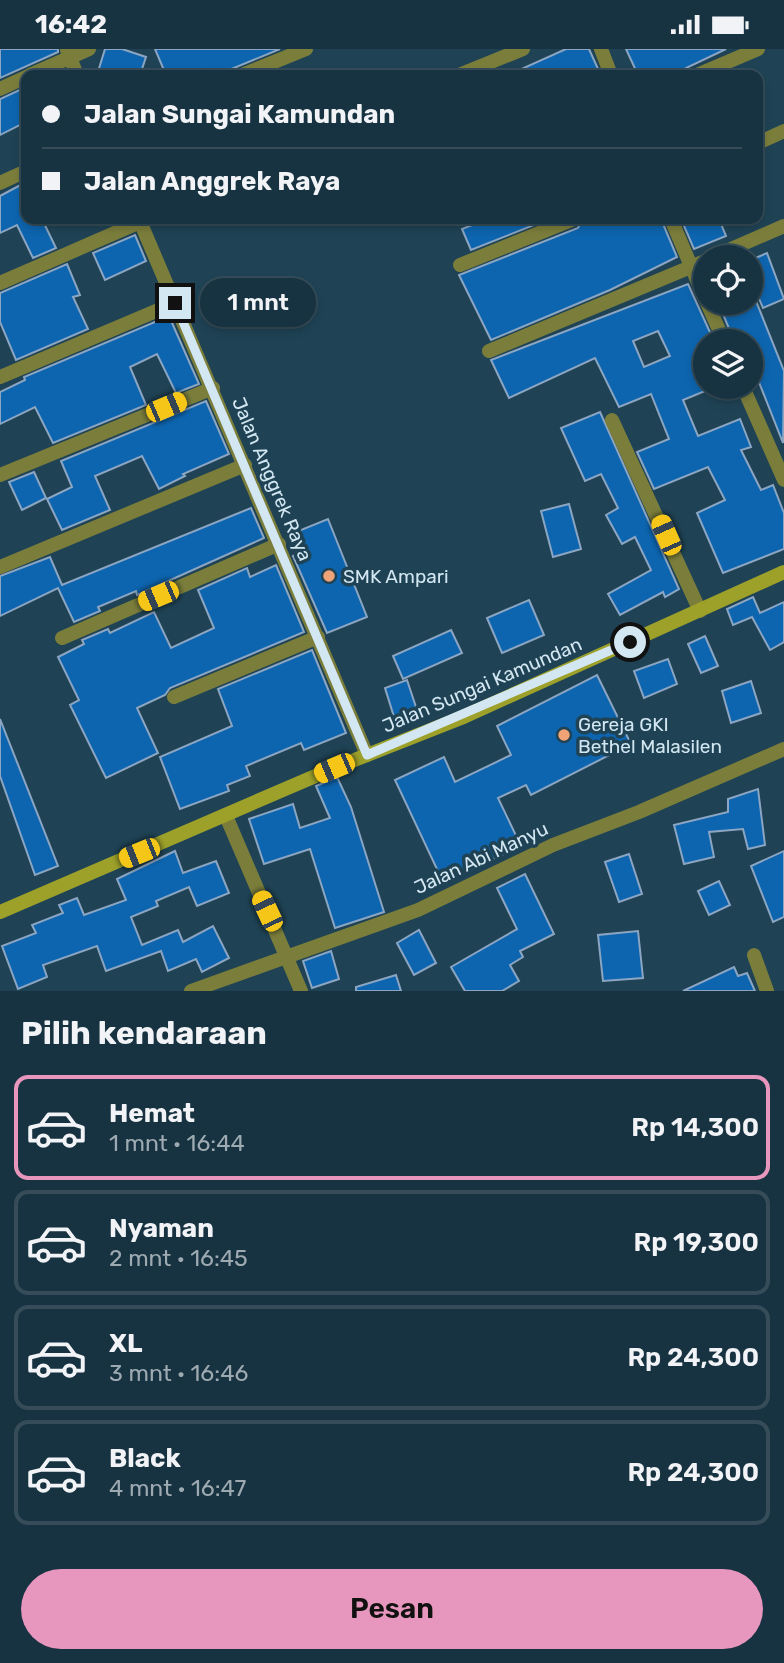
<!DOCTYPE html>
<html lang="id">
<head>
<meta charset="utf-8">
<style>
	:root { --surface:#173240; --page:#203a47; --text:#f1f3f6; --muted:#9eaab1; --line:#364d59; --accent:#e797bd }
	body { margin:0; font-family:Rubik,sans-serif; background:var(--page); color:var(--text); height:100vh; display:flex; flex-direction:column; font-size:26px; white-space:nowrap }
	* { box-sizing:border-box; margin:0 }
	p { font-size:23px; color:var(--muted) }
	.icon { flex:none; width:38px; height:38px; fill:none; stroke:currentColor; stroke-width:2; stroke-linecap:round; stroke-linejoin:round }
	.map { position:relative; height:942px; overflow:hidden }
	.side { display:flex; flex-direction:column; background:var(--surface); flex:1 }
	.side>* { flex:none }
	.banner { position:absolute; left:21px; top:21px; width:742px; height:154px; border-radius:14px; box-shadow:0 4px 10px #0003,0 0 0 2px var(--line); display:grid; align-content:center; height:154px; padding:0 21px; background:var(--surface) }
	.tools { position:absolute; left:693px; top:196px; display:grid; gap:14px }
	.tools a { display:grid; place-items:center; width:70px; height:70px; border-radius:50%; background:var(--surface); box-shadow:0 4px 10px #0003,0 0 0 2px var(--line); font-size:35px }
	.end { position:absolute; width:32px; height:32px; margin:-16px; border:9px solid #d3e7f2; background:#111; box-shadow:0 0 0 4px #111 }
	.from { border-radius:50% }
	.bubble { position:absolute; height:49px; border-radius:24px; background:var(--surface); box-shadow:0 4px 10px #0003,0 0 0 2px var(--line); font-size:23px; font-weight:600; line-height:49px; text-align:center }
	.car { position:absolute; width:21px; height:42px; margin:-21px -10px; border-radius:9px; box-shadow:0 0 5px 2px #0007; background:linear-gradient(#f5c518 24%,#345 0 40%,#f5c518 0 76%,#345 0 86%,#f5c518 0) }
	.banner b { display:flex; align-items:center; gap:24px; height:66px; font-size:26px }
	.banner b+b { border-top:2px solid var(--line) }
	.banner i { width:18px; height:18px; background:var(--text) }
	ul { padding:0; list-style:none }
	li { display:flex; align-items:center; gap:21px; height:105px; margin:0 14px 10px; padding:0 7px; border:4px solid var(--line); border-radius:14px }
	li div { flex:1 }
	li b { display:block; font-size:26px }
	li em { font-style:normal; font-weight:600 }
	li.on { border-color:var(--accent) }
	li>.icon { width:63px; height:63px; stroke-width:1.5 }
	h2 { padding:0 21px; font-size:32px; line-height:84px }
	.action { display:flex; gap:14px; margin-top:auto; padding:14px 21px }
	.action a { flex:1; height:80px; border-radius:42px; background:var(--accent); color:#111; font-size:28px; font-weight:600; line-height:80px; text-align:center }
	.status { display:flex; justify-content:space-between; align-items:center; height:49px; padding:0 35px; background:var(--surface); direction:ltr }
	.status svg { height:19px; fill:currentColor }
	.map>svg:first-child { display:block }
</style>
</head>
<body>
<div class="status"><b>16:42</b><svg viewBox="0 0 49 12"><path d="M0 12V9h3v3zM5 12V6h3v6zM10 12V3h3v9zM15 12V0h3v12zM26 1h20v11H26zM47 4h2v5h-2z"/></svg></div>
<div class="map">
<svg width="784" height="942" viewBox="0 0 784 942">
	<rect width="100%" height="100%" fill="#1f4355"/>
	<g fill="#0d65af" stroke="#8ba5c2" stroke-width="2" fill-rule="evenodd">
		<path d="M0 0H58V3L0 29Z"/>
		<path d="M105 0H122L146 8 140 26H97Z"/>
		<path d="M155 0H280L217 26H203L201 20 187 26H166Z"/>
		<path d="M566 0H589L599 22 590 26H508Z"/>
		<path d="M626 0H726L686 19 688 26H638Z"/>
		<path d="M26 38V73L0 86V50Z"/>
		<path d="M26 133V170H42L56 199 33 209 17 176 0 184V147Z"/>
		<path d="M487 170H549L471 201 462 180Z"/>
		<path d="M583 170H661L677 208 610 241 491 291 459 226 578 179Z"/>
		<path d="M681 170H719L726 187 694 200Z"/>
		<path d="M135 186 146 212 105 231 93 204Z"/>
		<path d="M767 204 784 250 763 259 751 231V211Z"/>
		<path d="M67 215 80 246 73 248 88 280 16 311 0 273V244Z"/>
		<path d="M688 235 714 292H705V342L683 351 698 387 740 370 751 398 741 401 761 441 773 436 784 464V500L723 524 697 464 725 451 708 418 654 440 637 403 669 390 651 345 619 358 595 309 509 349 491 311ZM658 282 670 307 644 318 633 292Z"/>
		<path d="M756 252 784 322 783 394 751 313V292H734L723 265Z"/>
		<path d="M169 267 199 335 176 344 157 305 130 318 146 356 53 394 35 358 0 375V343L25 331 24 328Z"/>
		<path d="M206 352 229 405 183 425 185 427 159 440 142 407 95 427 110 461 62 481 47 450 72 438 61 412Z"/>
		<path d="M600 363 679 540 665 548 663 543 620 566 608 545 651 521 635 488 622 495 606 466 618 459 601 425 585 432 561 379Z"/>
		<path d="M34 423 46 449 22 461 9 433Z"/>
		<path d="M569 455 581 500 553 508 541 462Z"/>
		<path d="M251 459 264 489 137 546 136 542 98 558 100 562 74 573 58 539 0 567V527L50 508 62 536Z"/>
		<path d="M328 470 367 568 327 584 293 507 298 505 291 485Z"/>
		<path d="M276 516 304 583 170 639 165 646 137 659 158 704 106 729 70 656 79 651 58 608 84 595 82 591 108 580 110 584 154 563 171 599 214 579 198 541 247 519 250 528Z"/>
		<path d="M753 548 760 564 784 553V593L770 601 752 568 733 576 727 560Z"/>
		<path d="M529 551 544 586 502 604 487 569Z"/>
		<path d="M451 581 462 604 403 630 393 607Z"/>
		<path d="M705 587 718 617 701 624 688 595Z"/>
		<path d="M312 601 346 684 304 701 301 694 246 717 250 727 227 736 229 742 180 760 160 708 232 677 218 640Z"/>
		<path d="M668 610 677 635 644 649 634 622Z"/>
		<path d="M597 626 631 695 531 746 526 736 498 749 521 797 443 833 395 731 444 708 455 733 511 706 497 677Z"/>
		<path d="M407 631 418 664 395 671 385 639Z"/>
		<path d="M751 632 761 664 731 674 722 642Z"/>
		<path d="M0 670 58 817 35 826 0 727Z"/>
		<path d="M337 728 351 758 384 863 335 879 310 800 264 815 249 770 293 755 300 779 330 769 316 737Z"/>
		<path d="M758 740 765 796 748 800 743 780 709 783 714 808 684 815 674 776 728 763V750Z"/>
		<path d="M175 802 183 824 216 812 229 844 197 857 189 838 156 852 158 857 131 868 142 896 178 881 183 893 213 877 229 909 202 923 196 910 168 922 161 902 106 922 97 897 43 916 47 928 18 940 2 897 36 884 32 876 63 864 59 856 77 849 84 866 126 851 117 830Z"/>
		<path d="M784 802V868L773 873 751 817Z"/>
		<path d="M629 805 642 845 619 853 605 813Z"/>
		<path d="M525 825 554 885 520 902 523 908 510 916 519 932 502 942H465L451 918 517 880 497 839Z"/>
		<path d="M719 832 730 856 709 866 698 842Z"/>
		<path d="M419 881 436 914 414 926 397 894Z"/>
		<path d="M638 882 643 929 603 932 598 886Z"/>
		<path d="M331 902 339 930 312 939 303 912Z"/>
		<path d="M734 918 738 927 747 924 755 942H683Z"/>
		<path d="M396 926 401 942H356V938Z"/>
	</g>
	<g fill="none" stroke-linecap="round" stroke-linejoin="round">
		<g stroke="#7b7e3b" stroke-width="14">
			<path d="M601 0 611 26"/>
			<path d="M67 1 77 26"/>
			<path d="M30 26 89 0"/>
			<path d="M242 26 306 0"/>
			<path d="M459 26 523 0"/>
			<path d="M697 26 758 0"/>
			<path d="M0 40 26 28"/>
			<path d="M758 94 784 82"/>
			<path d="M0 134 26 122"/>
			<path d="M139 170 367 706"/>
			<path d="M671 170 705 250"/>
			<path d="M713 208 784 177"/>
			<path d="M460 216 574 170"/>
			<path d="M0 234 140 173"/>
			<path d="M707 254 724 292"/>
			<path d="M489 302 705 212"/>
			<path d="M0 328 175 254"/>
			<path d="M743 338 784 431"/>
			<path d="M612 371 700 562"/>
			<path d="M0 426 213 339"/>
			<path d="M0 518 245 416"/>
			<path d="M62 589 279 495"/>
			<path d="M174 648 318 588"/>
			<path d="M226 767 301 942"/>
			<path d="M754 906 767 942"/>
			<path d="M191 942 418 861 553 796 639 763 784 700"/>
		</g>
		<path stroke="#9da12a" stroke-width="14" d="M0 863 334 719 461 669 784 523"/>
	</g>
	<g fill="none" stroke-linecap="round" stroke-linejoin="round">
		<path stroke="#d3e7f2" stroke-width="9" d="M175 254 367 706 630 593"/>
	</g>
	<g fill="#efa376" stroke="#1f4355" stroke-width="2.5">
		<circle cx="329" cy="527" r="7"/>
		<circle cx="564" cy="686" r="7"/>
	</g>
	<g text-anchor="middle" dominant-baseline="central" stroke-width="7" stroke-linejoin="round" paint-order="stroke">
		<g font-size="19" fill="#d3e7f2" stroke="#1f4355">
			<text transform="translate(272 430) rotate(67)">Jalan Anggrek Raya</text>
			<text transform="translate(482 636) rotate(-23)">Jalan Sungai Kamundan</text>
			<text transform="translate(481 809) rotate(-25)">Jalan Abi Manyu</text>
		</g>
		<g font-size="19" fill="#d3e7f2" stroke="#1f4355" text-anchor="start">
			<text x="343" y="527">SMK Ampari</text>
			<text x="578" y="675">Gereja GKI<tspan x="578" dy="22">Bethel Malasilen</tspan></text>
		</g>
	</g>
</svg>
<div class="tools">
<a><svg class="icon" aria-label="locate" viewBox="0 0 24 24"><circle cx="12" cy="12" r="6"/><path d="M12 2v4M12 18v4M2 12h4M18 12h4"/></svg></a>
<a><svg class="icon" aria-label="layers" viewBox="0 0 24 24"><path d="M12 4l9 5-9 5-9-5zM3 14l9 5 9-5"/></svg></a>
</div>
<i class="end from" style="left:630px;top:593px"></i>
<i class="end" style="left:175px;top:254px"></i>
<div class="bubble" style="left:200px;top:229px;width:116px">1 mnt</div>
<i class="car" style="left:166px;top:358px;rotate:67deg"></i>
<i class="car" style="left:666px;top:486px;rotate:336deg"></i>
<i class="car" style="left:158px;top:547px;rotate:247deg"></i>
<i class="car" style="left:334px;top:719px;rotate:247deg"></i>
<i class="car" style="left:139px;top:804px;rotate:248deg"></i>
<i class="car" style="left:267px;top:862px;rotate:335deg"></i>
<div class="banner">
<b><i class="from"></i>Jalan Sungai Kamundan</b>
<b><i></i>Jalan Anggrek Raya</b>
</div>
</div>
<section class="side">
<h2>Pilih kendaraan</h2>
<ul>
<li class="on"><svg class="icon" aria-label="car" viewBox="0 0 24 24"><path d="M5 17H2v-5l4-1 3-4h7l3 4 3 1v5h-3M9 17h6M6 11h13"/><circle cx="7" cy="17" r="2"/><circle cx="17" cy="17" r="2"/></svg><div><b>Hemat</b><p>1 mnt · 16:44</p></div><em>Rp 14,300</em></li>
<li><svg class="icon" aria-label="car" viewBox="0 0 24 24"><path d="M5 17H2v-5l4-1 3-4h7l3 4 3 1v5h-3M9 17h6M6 11h13"/><circle cx="7" cy="17" r="2"/><circle cx="17" cy="17" r="2"/></svg><div><b>Nyaman</b><p>2 mnt · 16:45</p></div><em>Rp 19,300</em></li>
<li><svg class="icon" aria-label="car" viewBox="0 0 24 24"><path d="M5 17H2v-5l4-1 3-4h7l3 4 3 1v5h-3M9 17h6M6 11h13"/><circle cx="7" cy="17" r="2"/><circle cx="17" cy="17" r="2"/></svg><div><b>XL</b><p>3 mnt · 16:46</p></div><em>Rp 24,300</em></li>
<li><svg class="icon" aria-label="car" viewBox="0 0 24 24"><path d="M5 17H2v-5l4-1 3-4h7l3 4 3 1v5h-3M9 17h6M6 11h13"/><circle cx="7" cy="17" r="2"/><circle cx="17" cy="17" r="2"/></svg><div><b>Black</b><p>4 mnt · 16:47</p></div><em>Rp 24,300</em></li>
</ul>
<div class="action"><a>Pesan</a></div>
</section>
</body>
</html>
